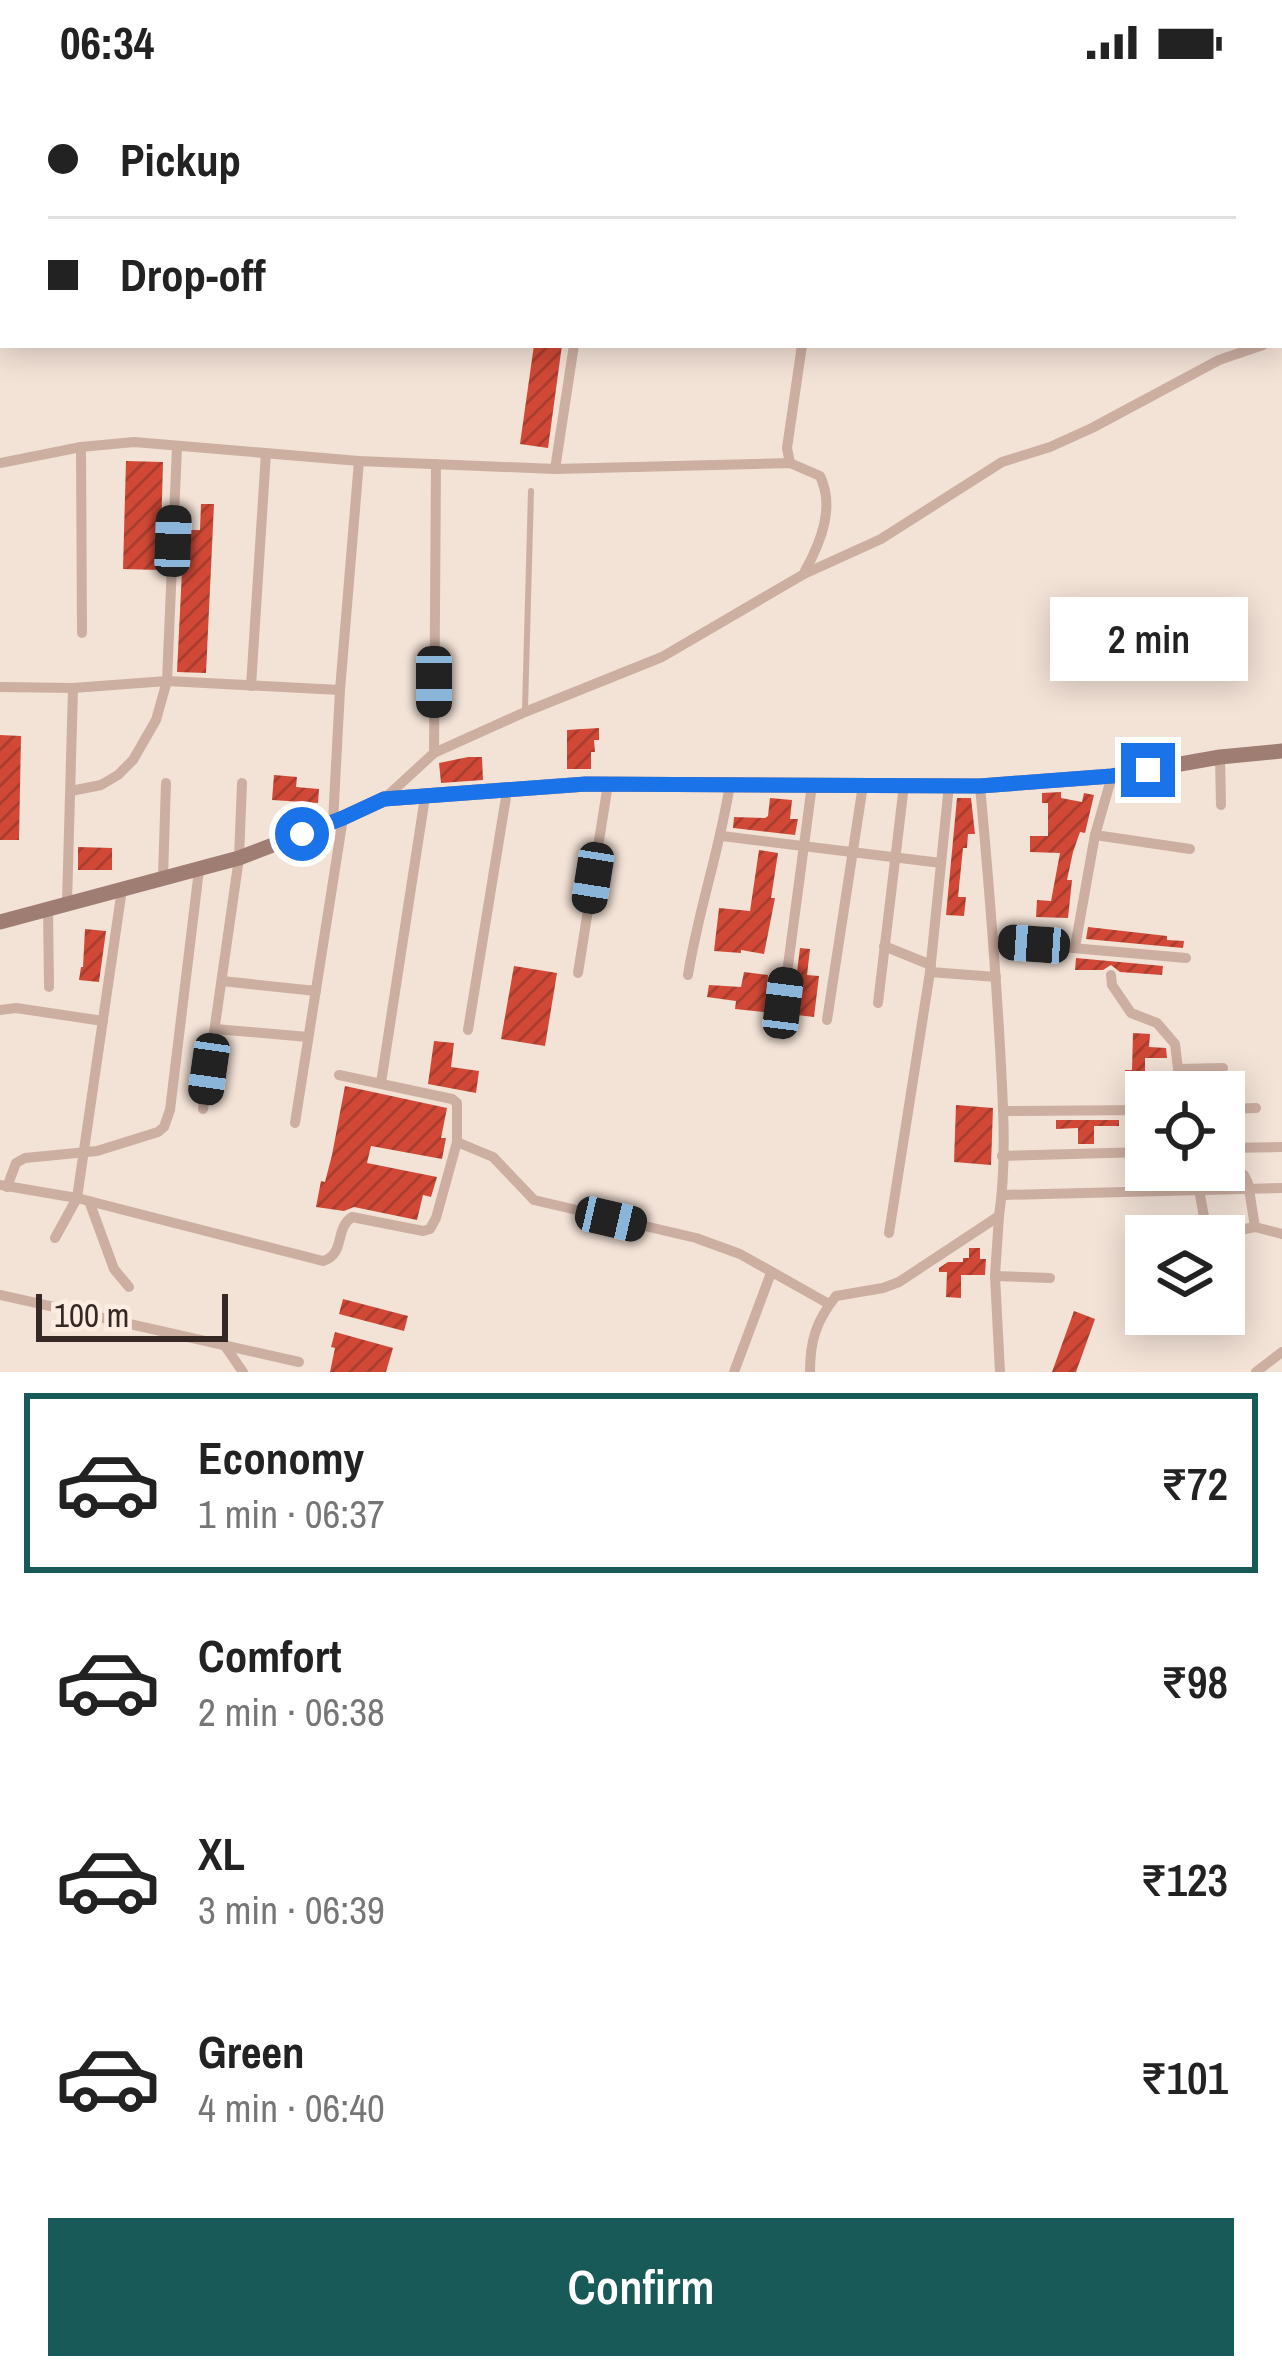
<!DOCTYPE html>
<html lang="en">
<head>
<meta charset="utf-8">
<style>
	:root { --surface:#fff; --page:#f2f2f2; --text:#222; --muted:#767676; --line:#e0e0e0; --accent:#175a57 }
	body { margin:0; font-family:"Archivo Narrow",sans-serif; background:var(--page); color:var(--text); height:100vh; display:flex; flex-direction:column; font-size:45px; white-space:nowrap }
	* { box-sizing:border-box; margin:0 }
	p { font-size:39px; color:var(--muted) }
	.icon { flex:none; width:66px; height:66px; fill:none; stroke:currentColor; stroke-width:2; stroke-linecap:round; stroke-linejoin:round }
	.map { position:relative; height:1288px; overflow:hidden }
	.sheet { display:flex; flex-direction:column; background:var(--surface); flex:1 }
	.sheet>* { flex:none }
	.hud { position:absolute; left:0px; top:0px; width:1284px; height:264px; box-shadow:0 6px 30px #0003; display:grid; align-content:center; height:264px; padding:0 48px; background:var(--surface) }
	.tools { position:absolute; left:1125px; top:987px; display:grid; gap:24px }
	.tools a { display:grid; place-items:center; width:120px; height:120px; border-radius:0px; background:var(--surface); box-shadow:0 6px 30px #0003; font-size:60px }
	.scale { position:absolute; left:36px; bottom:30px; width:192px; box-sizing:border-box; padding-left:12px; border:6px solid #352825; border-top:0; font-size:33px; line-height:42px; white-space:nowrap; color:#352825; -webkit-text-stroke:9px #fbede2; paint-order:stroke }
	.end { position:absolute; width:54px; height:54px; margin:-27px; border:15px solid #1a73e8; background:#fff; box-shadow:0 0 0 6px #fff }
	.from { border-radius:50% }
	.bubble { position:absolute; height:84px; border-radius:0px; background:var(--surface); box-shadow:0 6px 30px #0003; font-size:39px; font-weight:600; line-height:84px; text-align:center }
	.car { position:absolute; width:36px; height:72px; margin:-36px -18px; border-radius:15px; box-shadow:0 0 9px 3px #0007; background:linear-gradient(#222 24%,#8ab4d8 0 40%,#222 0 76%,#8ab4d8 0 86%,#222 0) }
	.hud b { display:flex; align-items:center; gap:42px; height:114px; font-size:45px }
	.hud b+b { border-top:3px solid var(--line) }
	.hud i { width:30px; height:30px; background:var(--text) }
	ul { padding:21px 0 0; list-style:none }
	li { display:flex; align-items:center; gap:36px; height:180px; margin:0 24px 18px; padding:0 24px; border:6px solid transparent; border-radius:0px }
	li div { flex:1 }
	li b { display:block; font-size:45px }
	li em { font-style:normal; font-weight:600 }
	li.current { border-color:var(--accent) }
	li>.icon { width:108px; height:108px; stroke-width:1.5 }
	.cta { display:flex; gap:24px; margin-top:auto; padding:24px 48px }
	.cta a { flex:1; height:138px; border-radius:0px; background:var(--accent); color:#fff; font-size:48px; font-weight:600; line-height:138px; text-align:center }
	.status { display:flex; justify-content:space-between; align-items:center; height:84px; padding:0 60px; background:var(--surface); direction:ltr }
	.status svg { height:33px; fill:currentColor }
	.map>svg:first-child { display:block }
</style>
</head>
<body>
<div class="status"><b>06:34</b><svg viewBox="0 0 49 12"><path d="M0 12V9h3v3zM5 12V6h3v6zM10 12V3h3v9zM15 12V0h3v12zM26 1h20v11H26zM47 4h2v5h-2z"/></svg></div>
<div class="map">
<svg width="1282" height="1288" viewBox="0 0 1282 1288">
	<defs>
		<pattern id="building-hatch" width="6" height="6" patternUnits="userSpaceOnUse" patternTransform="scale(3)"><rect width="6" height="6" fill="#d14936"/><path d="M-1 1l2-2M0 6l6-6M5 7l2-2" fill="none" stroke="#aa3d2d"/></pattern>
	</defs>
	<rect width="100%" height="100%" fill="#f3e2d6"/>
	<g fill="url(#building-hatch)">
		<path d="M534 261H562L548 364 520 360Z"/>
		<path d="M126 377 163 378 160 486 123 485Z"/>
		<path d="M201 420H214L206 589 177 588 184 446H200Z"/>
		<path d="M599 644V656H594L595 668H591V685H567V646Z"/>
		<path d="M0 651 21 652 19 756H0Z"/>
		<path d="M468 673H482L483 696 441 699 439 679Z"/>
		<path d="M274 691 297 693 296 703 319 705 318 719 272 716Z"/>
		<path d="M1061 708V714L1082 718 1084 709 1094 711 1085 749 1080 748 1073 768 1067 796H1072L1068 834 1036 833 1037 816 1051 817 1060 769 1030 768V752H1048V719H1042V709Z"/>
		<path d="M770 714 792 716 790 735H798L795 751 733 744 734 733 765 734 768 732Z"/>
		<path d="M957 714H971L975 750H968L967 764H963L958 813H966L964 832 946 831Z"/>
		<path d="M78 763 112 764V786H78Z"/>
		<path d="M759 766 778 769 771 814H775L764 870 741 866V869L714 867 719 824 750 827Z"/>
		<path d="M1088 843 1167 852V856L1184 857 1183 864 1086 855Z"/>
		<path d="M85 845 106 847 99 898 79 896 81 883H83Z"/>
		<path d="M800 864 810 865 807 891 819 892 814 933 788 930 793 920Z"/>
		<path d="M1076 874 1163 882 1162 891 1120 888 1111 881 1103 886H1075Z"/>
		<path d="M514 882 557 889 545 962 501 955Z"/>
		<path d="M744 888 768 891 765 928 735 925 736 917 707 913 709 901 741 903Z"/>
		<path d="M1133 949 1150 950 1149 963 1166 964 1167 974H1145V1000H1125V986H1132Z"/>
		<path d="M434 957 454 959 451 983 479 987 476 1009 428 1000Z"/>
		<path d="M345 1002 447 1024 441 1054H446L442 1075 371 1062 367 1079 437 1093 431 1113 423 1111 417 1136 354 1123 344 1127 316 1123 321 1097 325 1098 332 1071Z"/>
		<path d="M956 1021 993 1024 991 1081 954 1078Z"/>
		<path d="M1056 1036H1119V1042H1094V1060H1078V1044L1056 1045Z"/>
		<path d="M969 1164H980V1175H986L985 1191H961V1214L946 1213 947 1188H939V1184L948 1178H963V1174H969Z"/>
		<path d="M343 1215 408 1232 404 1247 339 1230Z"/>
		<path d="M1074 1227 1095 1235 1076 1288H1052Z"/>
		<path d="M335 1248 393 1264 386 1288H330L335 1264 331 1263Z"/>
	</g>
	<g fill="none" stroke-linecap="round" stroke-linejoin="round">
		<path stroke="#ccafa1" stroke-width="6" d="M525 625 531 407"/>
		<g stroke="#ccafa1" stroke-width="10">
			<path d="M785 3V0"/>
			<path d="M830 3V0H844"/>
			<path d="M1054 3 1055 0"/>
			<path d="M1153 3 1154 0"/>
			<path d="M0 146 3 144"/>
			<path d="M1281 255 1282 254"/>
			<path d="M81 363 82 549"/>
			<path d="M0 379 81 363 134 358 359 377 555 385 790 379 820 392C835 423 821 458 805 487"/>
			<path d="M790 379 787 364 802 261"/>
			<path d="M555 385 574 261"/>
			<path d="M251 602 266 369"/>
			<path d="M0 603 73 604 167 597 340 606"/>
			<path d="M434 669 436 380"/>
			<path d="M1220 673 1221 721"/>
			<path d="M71 707 101 701 118 691 133 676 156 636 167 597 177 363"/>
			<path d="M384 715 434 669 525 628 662 573 804 490 881 455 1002 378 1050 363 1092 344 1219 276 1263 261"/>
			<path d="M333 738 340 606 359 377"/>
			<path d="M1095 751 1190 765"/>
			<path d="M722 752 941 779"/>
			<path d="M163 793 166 699"/>
			<path d="M67 819 73 604"/>
			<path d="M48 825 49 903"/>
			<path d="M994 857 1186 874"/>
			<path d="M884 862 931 881"/>
			<path d="M1075 863 1095 751 1112 692"/>
			<path d="M930 888 996 893"/>
			<path d="M578 889 608 700"/>
			<path d="M688 891C698 827 720 765 730 700"/>
			<path d="M1111 891 1112 901 1131 929 1157 939 1175 960 1178 985"/>
			<path d="M222 897 316 907"/>
			<path d="M783 919 812 701"/>
			<path d="M878 919 904 701"/>
			<path d="M0 926 16 924 103 937"/>
			<path d="M827 936 863 701"/>
			<path d="M215 945 308 953"/>
			<path d="M468 946 507 707"/>
			<path d="M381 999 425 713"/>
			<path d="M1177 1008 1178 985 1223 984"/>
			<path d="M203 1025 239 774 242 699"/>
			<path d="M1224 1025 1256 1024"/>
			<path d="M1003 1027 1146 1026"/>
			<path d="M295 1039 343 734"/>
			<path d="M457 1058 493 1073 534 1116 696 1154 740 1170 829 1220"/>
			<path d="M1224 1064 1282 1063"/>
			<path d="M1224 1065 1233 1082 1244 1091 1248 1099 1255 1143 1282 1150"/>
			<path d="M1002 1072 1146 1068"/>
			<path d="M0 1101 77 1114 323 1177C346 1170 334 1145 352 1133L423 1147 430 1145 436 1134 457 1058V1019L452 1015 339 991"/>
			<path d="M7 1103 16 1079 25 1074 97 1067 158 1048 164 1043 170 1026 199 786"/>
			<path d="M1199 1105 1206 1144 1215 1151 1255 1143"/>
			<path d="M1173 1106 1175 1086"/>
			<path d="M1002 1111 1282 1104"/>
			<path d="M89 1117 114 1185 129 1203"/>
			<path d="M999 1132 995 1192 1050 1194"/>
			<path d="M889 1149 930 888 949 701"/>
			<path d="M55 1154 77 1114 122 805"/>
			<path d="M995 1192 1000 1288"/>
			<path d="M0 1211 299 1278"/>
			<path d="M225 1262 243 1288"/>
			<path d="M734 1288 771 1189"/>
			<path d="M810 1288C810 1257 816 1237 836 1212L883 1204 899 1198 999 1132C1007 1077 1003 1019 1000 963 995 876 988 789 980 702"/>
			<path d="M1256 1288 1282 1268"/>
		</g>
		<path stroke="#a07d72" stroke-width="15" d="M0 838 239 774 343 734 384 715 586 700 980 702 1112 692 1220 673 1282 667"/>
	</g>
	<g fill="none" stroke-linecap="round" stroke-linejoin="round">
		<path stroke="#1a73e8" stroke-width="15" d="M302 750 343 734 384 715 586 700 980 702 1112 692 1148 686"/>
	</g>
</svg>
<div class="tools">
<a><svg class="icon" aria-label="locate" viewBox="0 0 24 24"><circle cx="12" cy="12" r="6"/><path d="M12 2v4M12 18v4M2 12h4M18 12h4"/></svg></a>
<a><svg class="icon" aria-label="layers" viewBox="0 0 24 24"><path d="M12 4l9 5-9 5-9-5zM3 14l9 5 9-5"/></svg></a>
</div>
<div class="scale">100 m</div>
<i class="end from" style="left:302px;top:750px"></i>
<i class="end" style="left:1148px;top:686px"></i>
<div class="bubble" style="left:1050px;top:513px;width:198px">2 min</div>
<i class="car" style="left:173px;top:457px;rotate:2deg"></i>
<i class="car" style="left:434px;top:598px;rotate:180deg"></i>
<i class="car" style="left:593px;top:794px;rotate:189deg"></i>
<i class="car" style="left:1034px;top:860px;rotate:274deg"></i>
<i class="car" style="left:783px;top:919px;rotate:7deg"></i>
<i class="car" style="left:209px;top:985px;rotate:188deg"></i>
<i class="car" style="left:611px;top:1135px;rotate:103deg"></i>
<div class="hud">
<b><i class="from"></i>Pickup</b>
<b><i></i>Drop-off</b>
</div>
</div>
<section class="sheet">
<ul>
<li class="current"><svg class="icon" aria-label="car" viewBox="0 0 24 24"><path d="M5 17H2v-5l4-1 3-4h7l3 4 3 1v5h-3M9 17h6M6 11h13"/><circle cx="7" cy="17" r="2"/><circle cx="17" cy="17" r="2"/></svg><div><b>Economy</b><p>1 min · 06:37</p></div><em>₹72</em></li>
<li><svg class="icon" aria-label="car" viewBox="0 0 24 24"><path d="M5 17H2v-5l4-1 3-4h7l3 4 3 1v5h-3M9 17h6M6 11h13"/><circle cx="7" cy="17" r="2"/><circle cx="17" cy="17" r="2"/></svg><div><b>Comfort</b><p>2 min · 06:38</p></div><em>₹98</em></li>
<li><svg class="icon" aria-label="car" viewBox="0 0 24 24"><path d="M5 17H2v-5l4-1 3-4h7l3 4 3 1v5h-3M9 17h6M6 11h13"/><circle cx="7" cy="17" r="2"/><circle cx="17" cy="17" r="2"/></svg><div><b>XL</b><p>3 min · 06:39</p></div><em>₹123</em></li>
<li><svg class="icon" aria-label="car" viewBox="0 0 24 24"><path d="M5 17H2v-5l4-1 3-4h7l3 4 3 1v5h-3M9 17h6M6 11h13"/><circle cx="7" cy="17" r="2"/><circle cx="17" cy="17" r="2"/></svg><div><b>Green</b><p>4 min · 06:40</p></div><em>₹101</em></li>
</ul>
<div class="cta"><a>Confirm</a></div>
</section>
</body>
</html>
